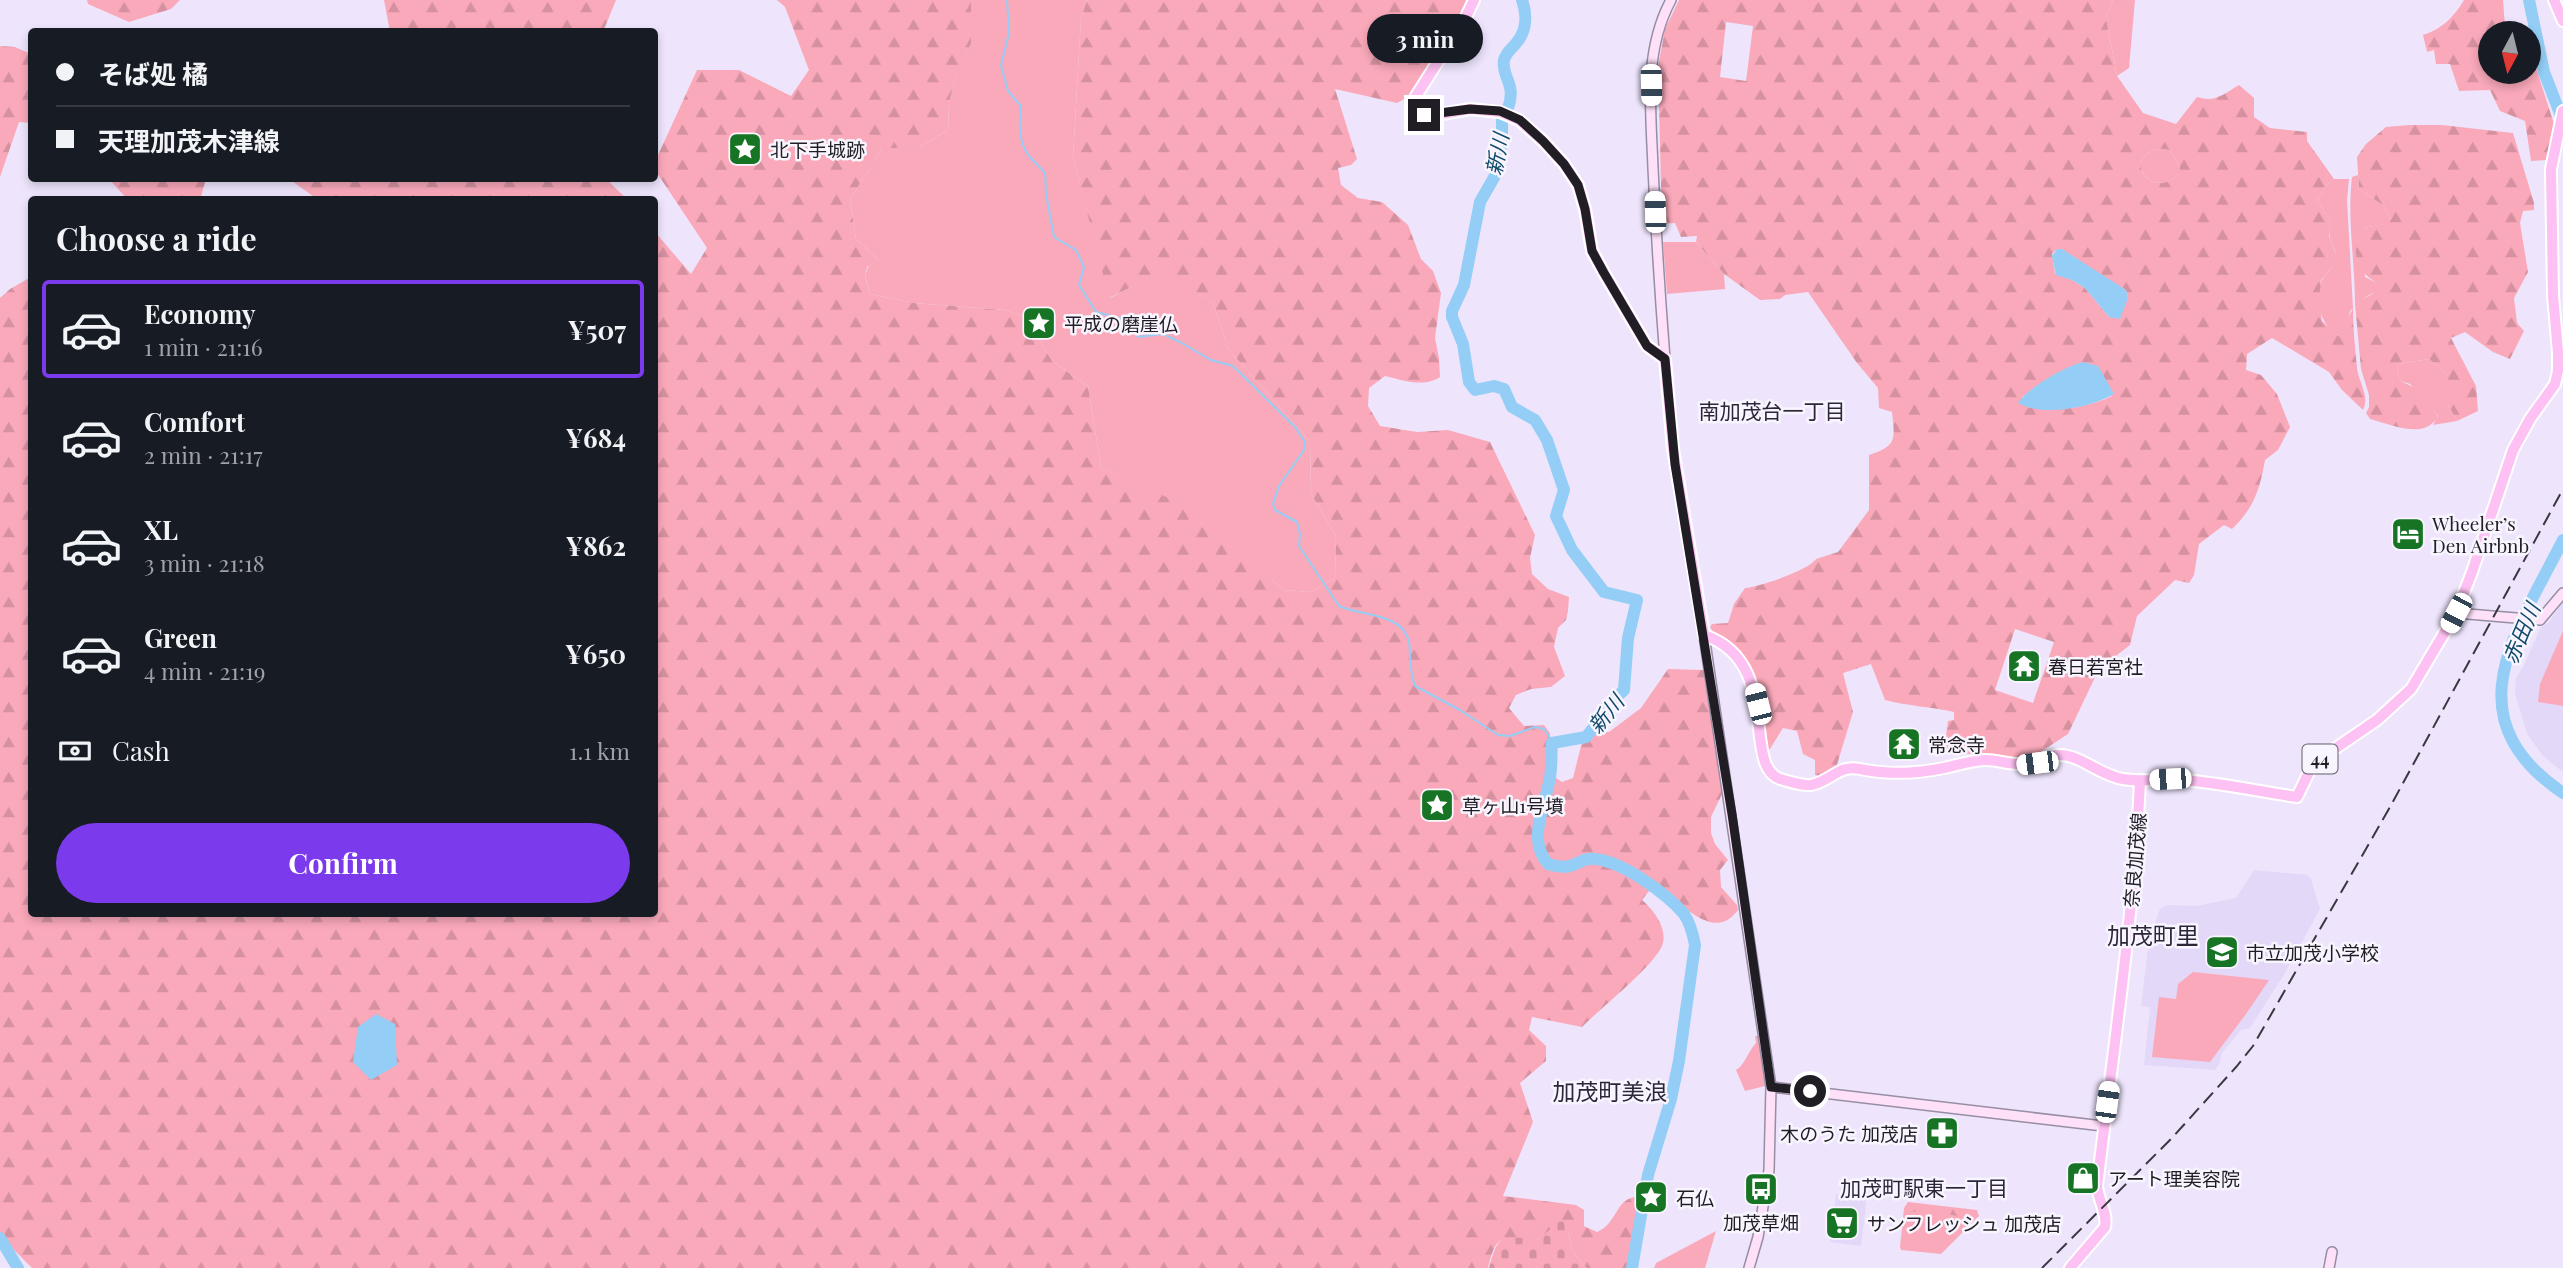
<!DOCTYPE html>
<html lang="en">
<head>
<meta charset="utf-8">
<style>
	:root { --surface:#171b24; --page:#242831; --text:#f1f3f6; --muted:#9ea1a6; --line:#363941; --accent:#7c3aed }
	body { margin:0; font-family:"Playfair Display","Noto Sans JP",serif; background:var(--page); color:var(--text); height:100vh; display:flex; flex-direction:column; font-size:26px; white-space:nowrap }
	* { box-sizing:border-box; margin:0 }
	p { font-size:23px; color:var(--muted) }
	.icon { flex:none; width:38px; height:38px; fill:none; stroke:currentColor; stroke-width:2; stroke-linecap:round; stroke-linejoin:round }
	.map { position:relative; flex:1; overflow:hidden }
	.drawer { position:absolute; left:28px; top:196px; width:630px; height:721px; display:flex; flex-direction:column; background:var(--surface); border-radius:7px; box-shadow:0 4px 10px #0003 }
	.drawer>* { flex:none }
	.banner { position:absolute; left:28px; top:28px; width:630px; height:154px; border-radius:7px; box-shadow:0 4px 10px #0003; display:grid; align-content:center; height:154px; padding:0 28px; background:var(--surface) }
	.needle { width:46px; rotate:187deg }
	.buttons { position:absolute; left:2478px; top:21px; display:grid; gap:14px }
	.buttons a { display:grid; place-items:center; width:63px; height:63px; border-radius:50%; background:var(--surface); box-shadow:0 4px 10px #0003; font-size:35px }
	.end { position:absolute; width:32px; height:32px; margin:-16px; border:9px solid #201d25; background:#fff; box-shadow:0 0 0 4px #fff }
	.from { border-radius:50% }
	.bubble { position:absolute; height:49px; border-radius:24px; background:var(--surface); box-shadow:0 4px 10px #0003; font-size:23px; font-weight:700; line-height:49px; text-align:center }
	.car { position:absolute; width:21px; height:42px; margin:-21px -10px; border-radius:9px; box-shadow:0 0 5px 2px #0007; background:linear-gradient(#fff 24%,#345 0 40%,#fff 0 76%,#345 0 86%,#fff 0) }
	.banner b { display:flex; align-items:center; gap:24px; height:66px; font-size:26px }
	.banner b+b { border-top:2px solid var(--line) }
	.banner i { width:18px; height:18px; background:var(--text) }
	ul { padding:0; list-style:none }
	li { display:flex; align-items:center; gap:21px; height:98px; margin:0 14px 10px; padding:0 14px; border:4px solid transparent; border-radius:7px }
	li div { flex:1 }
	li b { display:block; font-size:26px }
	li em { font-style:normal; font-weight:700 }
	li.on { border-color:var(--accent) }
	li>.icon { width:63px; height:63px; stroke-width:1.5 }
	h2 { padding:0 28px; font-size:32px; line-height:84px }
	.pay { display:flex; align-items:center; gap:18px; height:77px; padding:0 28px; font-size:26px }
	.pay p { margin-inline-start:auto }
	.primary-button { display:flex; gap:14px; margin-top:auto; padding:14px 28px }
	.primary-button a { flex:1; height:80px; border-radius:42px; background:var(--accent); color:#fff; font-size:28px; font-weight:700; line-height:80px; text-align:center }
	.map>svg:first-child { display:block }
</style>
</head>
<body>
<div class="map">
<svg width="2563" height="1268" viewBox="0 0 2563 1268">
	<defs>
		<pattern id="forest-firs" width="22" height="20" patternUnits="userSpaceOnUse" patternTransform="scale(1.75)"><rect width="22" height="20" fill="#faa9ba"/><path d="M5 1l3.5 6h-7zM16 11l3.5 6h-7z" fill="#d691a0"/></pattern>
		<pattern id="cemetery-stones" width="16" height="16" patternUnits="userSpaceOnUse" patternTransform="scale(1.75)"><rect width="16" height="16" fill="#faa9ba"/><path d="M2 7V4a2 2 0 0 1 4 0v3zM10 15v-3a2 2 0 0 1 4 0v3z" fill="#d691a0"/></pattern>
	</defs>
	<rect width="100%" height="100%" fill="#eee5fd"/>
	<g fill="#e3d8f7">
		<path d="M2563 602V772L2543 756 2527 734 2515 694 2516 678 2523 667 2541 627 2549 622Z"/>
		<path d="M2254 870 2307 875 2311 879 2320 909 2285 973 2250 1028 2241 1030 2222 1053 2220 1062 2215 1070 2144 1065 2150 1007 2141 1006 2150 931 2154 926 2160 909 2167 905 2196 906 2236 898Z"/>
		<path d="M1836 1194 1867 1197 1861 1246 1830 1242Z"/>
	</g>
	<g fill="#faa9ba">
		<path d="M971 0H1087L1081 18 1073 157 1110 298 1162 271 1213 303 1229 350 1311 443 1310 492 1336 536 1335 578 1311 592 1284 590 1173 501 1101 468 1088 386 1052 361 1027 318 1005 310 914 303 870 294 865 276 868 267 879 260 856 239 850 200 882 148H918L948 130 949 103 958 68 971 44Z"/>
		<path d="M2113 0H2135L2129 68 2117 76 2106 18Z"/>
		<path d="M2160 149 2170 150 2180 167V173C2153 203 2119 156 2160 149Z"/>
		<path d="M2358 175 2359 189 2384 206 2390 219 2386 224 2363 228 2365 277 2377 283V290L2355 304C2355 262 2347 219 2352 177Z"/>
		<path d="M2334 179H2349L2347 200 2353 308 2350 311 2344 338C2322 330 2314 304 2321 282 2324 274 2334 269 2336 259 2337 252 2332 245 2330 238 2329 233 2330 227 2331 222L2317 200 2327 185Z"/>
		<path d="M1663 242H1696L1724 274 1725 289 1667 294Z"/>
		<path d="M2429 359 2448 375V405L2457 421 2433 425 2438 416 2410 384 2401 381 2397 372 2398 364Z"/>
		<path d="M2563 631V706L2538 702 2540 684Z"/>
		<path d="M2193 972 2269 980 2246 1014 2210 1062 2152 1057 2159 997 2176 999 2178 984Z"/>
		<path d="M1755 1036H1759L1765 1086 1745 1091 1736 1070C1745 1065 1748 1051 1756 1043Z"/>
		<path d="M1908 1202 1977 1210 1979 1216 1941 1254 1901 1250 1900 1247 1904 1208Z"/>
		<path d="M1716 1231 1705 1268H1654L1656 1263Z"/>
	</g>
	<g fill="url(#forest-firs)" fill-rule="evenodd">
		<path d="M87 0H180L171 9 129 22 88 4Z"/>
		<path d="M384 0H616L605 27 600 31 390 32Z"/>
		<path d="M777 0H971V44L958 69 949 103 948 130 918 148H882L850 200 856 239 880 261 867 267 865 277 870 294 914 303 1005 310 1027 318 1052 361 1088 386 1101 468 1173 500 1284 590 1311 592 1335 578 1336 536 1310 492 1311 443 1229 350 1213 303 1162 272 1109 298 1073 157 1081 18 1087 0H1470L1463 16 1408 97 1397 103 1335 89 1357 159 1351 165 1338 168 1341 185 1358 198 1382 202 1408 225 1421 259 1433 271 1441 293 1435 338 1439 358 1440 377C1424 388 1402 380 1385 376L1369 388 1368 406 1380 426 1417 432 1448 430 1490 442 1535 535 1530 558 1532 574 1548 589 1569 597 1568 611 1566 620 1558 628 1554 647 1565 676 1551 687 1531 689 1516 695 1509 708 1524 726 1544 725 1550 733 1547 772 1562 782 1573 778 1582 742 1597 732H1609L1641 708 1668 669 1704 670 1722 794 1711 817V833L1715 844 1728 860 1720 870 1721 887 1737 905 1738 910C1717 938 1694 913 1675 902 1667 898 1658 895 1649 891L1642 900C1654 910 1670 931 1661 948 1649 970 1601 1008 1582 1027L1532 1017 1529 1030 1546 1046V1061L1520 1083 1533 1122 1503 1196 1576 1205 1584 1210V1226L1597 1232C1617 1224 1615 1200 1635 1197L1642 1205 1630 1268H1586L1572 1251 1568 1232C1557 1235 1546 1239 1535 1239 1503 1240 1497 1230 1488 1268H32L0 1236V298L10 289 31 277 32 914H654L655 232 691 274 707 248 655 170 654 164 697 70H739L791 96 809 70 785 7Z"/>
		<path d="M1679 0H2113L2106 18 2117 76 2143 113 2176 124 2197 97C2215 103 2224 94 2239 85L2254 98V117L2270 128 2307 132V141L2334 179 2327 185 2317 200 2331 222 2329 236 2337 257 2335 264 2321 280 2319 300 2322 321 2337 335 2344 337 2345 324 2353 308C2353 328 2355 348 2357 368 2359 383 2370 396 2363 410L2342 390 2329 372 2272 338 2247 354 2246 370 2261 375 2277 394 2290 427 2278 450 2265 460C2260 489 2254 508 2232 529L2224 525 2199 544 2194 575 2189 583 2175 580 2137 616 2130 645 2099 669 2068 734 2024 763 1944 750 1948 721 1954 720V712C1931 707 1908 706 1885 700L1871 664 1843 673 1853 712 1836 768 1821 776 1815 775V760L1803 754 1797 731 1783 728 1770 749 1764 752 1762 720 1733 647 1715 635 1710 627 1712 624 1728 623 1734 604 1745 588C1759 587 1809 570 1816 559L1838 552 1869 510V455C1897 446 1895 440 1892 412L1879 408 1878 388 1857 363 1808 292 1785 295 1780 299 1760 300 1724 274 1696 242 1697 236 1681 237 1675 223 1662 224 1658 67 1665 29ZM1726 22 1753 26 1746 81 1720 77ZM2160 149 2170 150 2180 167V173C2153 203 2119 156 2160 149ZM2057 249 2126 290 2128 298 2109 317 2085 288 2072 280 2055 273 2052 254ZM2064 370 2112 396C2084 409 2058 411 2027 407L2022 397ZM2015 629 2054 642 2033 703 1995 690Z"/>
		<path d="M2464 0H2503L2505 26 2522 23 2525 33H2490V72H2529V46L2554 124 2546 160 2531 161 2525 121 2500 111 2490 90 2459 91 2450 64H2436L2434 50 2427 52 2423 35C2442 29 2454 17 2464 0Z"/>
		<path d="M0 46 15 47 31 54 32 123 19 122 0 177Z"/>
		<path d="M2409 125H2442L2513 133 2534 203V210L2523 211 2520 223 2528 272 2514 298 2517 323 2524 331 2510 359 2493 352 2465 332 2451 338 2476 386 2478 411 2457 421 2448 405V375L2429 359 2398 364 2397 372 2401 381 2421 391 2438 417C2423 440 2393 425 2370 419L2366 413 2369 407V395L2361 369 2355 304C2364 296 2376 297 2377 283 2355 270 2354 257 2357 232L2363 228 2385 224 2390 219 2384 206 2359 189 2357 157 2366 144 2386 127Z"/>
		<path d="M109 179H206L200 200 127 199Z"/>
		<path d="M289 179H606L627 199H317Z"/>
		<path d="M1912 1204 1971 1211 1974 1215 1969 1225 1965 1226 1960 1217 1949 1214 1944 1221 1941 1222 1934 1214 1911 1211 1910 1208Z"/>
	</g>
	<path fill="url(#cemetery-stones)" d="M1562 1219 1568 1232 1572 1251 1586 1268H1489C1499 1229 1504 1238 1539 1239Z"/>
	<g fill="#94cef6">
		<path d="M2057 249H2062L2126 290 2128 298 2120 319 2109 317 2085 288 2072 280 2056 275 2052 256Z"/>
		<path d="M2083 362 2098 366 2114 394C2090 408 2043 417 2018 403 2027 388 2066 366 2083 362Z"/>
		<path d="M376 1014 395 1024 397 1065 371 1080 353 1062 358 1027Z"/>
	</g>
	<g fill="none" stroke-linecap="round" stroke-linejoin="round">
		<path stroke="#94cef6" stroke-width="2" d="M1007 0 1009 33 1001 65 1008 91 1021 106C1019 123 1018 142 1029 156 1034 162 1040 167 1045 173L1046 194 1054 237 1076 250 1084 267 1079 285 1096 312 1127 320 1138 337 1163 334 1180 342 1211 360 1233 366 1296 428 1304 441V450L1279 486 1273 504 1275 510 1297 522 1300 534 1299 546 1339 606C1360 616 1404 613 1409 642 1411 657 1409 672 1415 686L1460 710 1498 735 1510 736 1535 727 1544 729 1553 742"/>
		<g stroke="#94cef6" stroke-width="12">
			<path d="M2529 0 2544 72 2563 121"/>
			<path d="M1508 108C1517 84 1501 77 1504 60 1506 52 1513 48 1517 42 1527 30 1527 14 1522 0"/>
			<path d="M1502 120V141L1496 174 1480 202 1464 285 1452 311V317L1463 344 1469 382 1475 390 1494 386 1504 389 1512 407 1535 420 1547 440 1564 490 1556 516 1572 550 1604 592 1637 600 1628 638 1624 690 1603 710 1595 726 1586 737 1552 743C1551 754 1552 766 1550 777 1546 805 1526 839 1548 864 1577 873 1576 857 1595 859 1622 861 1667 894 1684 914 1690 923 1693 934 1695 945L1679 1061 1671 1099 1648 1175 1632 1268"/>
			<path d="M2563 540C2517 631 2451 717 2563 793"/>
			<path d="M0 1238 18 1268"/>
		</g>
		<g stroke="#968ea4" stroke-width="12">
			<g id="secondary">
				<path d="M1665 359C1660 295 1656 232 1653 168 1651 111 1643 52 1671 0"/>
				<path d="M2456 613 2540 620 2563 593"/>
				<path d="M1704 635 1771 1087 1769 1170 1758 1237 1749 1268"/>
				<path d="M1771 1087 2103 1126"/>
				<path d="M2329 1268 2332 1252"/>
			</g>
		</g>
		<g stroke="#fff" stroke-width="14">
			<g id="primary">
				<path d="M1474 0 1465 19 1416 96 1415 107 1420 113 1431 116 1470 109 1500 112 1519 120 1543 141 1564 164 1578 185 1585 209 1592 251 1604 273 1647 346 1665 359 1673 449 1704 635C1783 662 1741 765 1780 779 1790 782 1802 786 1811 785 1830 782 1839 764 1860 769 1889 775 1915 774 1944 768 1958 765 1973 760 1986 760 1998 760 2011 765 2023 764 2035 763 2047 755 2059 755 2079 754 2101 776 2123 779 2139 782 2155 779 2171 779 2213 781 2255 791 2297 797L2310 770 2317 761 2377 720 2411 689 2456 613 2472 572 2513 450 2530 419 2555 384 2558 371V352L2553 296 2551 169 2563 111"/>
				<path d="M2554 0 2563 21"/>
				<path d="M2070 1268 2105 1227C2108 1213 2098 1200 2097 1186 2113 1051 2134 916 2140 781"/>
			</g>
		</g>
		<use href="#secondary" stroke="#fee0f9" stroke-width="9"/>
		<use href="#primary" stroke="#fec1f3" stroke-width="10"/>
		<path stroke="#3b3741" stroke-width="2" stroke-dasharray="14 7" stroke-linecap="butt" d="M2042 1268 2171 1139 2237 1066 2253 1046 2390 807 2563 489"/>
	</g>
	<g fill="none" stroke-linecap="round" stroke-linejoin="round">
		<path stroke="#201d25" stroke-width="9" d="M1424 115 1470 109 1500 111 1520 120 1543 141 1564 164 1578 185 1585 209 1592 251 1604 273 1647 346 1665 359 1675 464 1732 814 1771 1087 1810 1091"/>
	</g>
	<defs>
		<g id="sight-square" transform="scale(1.75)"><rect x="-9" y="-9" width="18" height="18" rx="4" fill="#167424" stroke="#f9f5ff"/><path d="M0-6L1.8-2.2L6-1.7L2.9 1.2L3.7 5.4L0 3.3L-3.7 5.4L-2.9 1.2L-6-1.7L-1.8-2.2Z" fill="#fff"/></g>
		<g id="hotel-square" transform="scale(1.75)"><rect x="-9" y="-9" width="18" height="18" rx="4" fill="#167424" stroke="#f9f5ff"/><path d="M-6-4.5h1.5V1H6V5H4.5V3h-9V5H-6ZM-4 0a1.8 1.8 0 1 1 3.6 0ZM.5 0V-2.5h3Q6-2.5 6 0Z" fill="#fff"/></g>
		<g id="temple-square" transform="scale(1.75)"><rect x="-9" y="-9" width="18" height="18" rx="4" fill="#167424" stroke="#f9f5ff"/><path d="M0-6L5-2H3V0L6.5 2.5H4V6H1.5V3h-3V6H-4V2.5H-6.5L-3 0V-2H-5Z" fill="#fff"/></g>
		<g id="school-square" transform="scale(1.75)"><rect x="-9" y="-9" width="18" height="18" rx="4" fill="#167424" stroke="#f9f5ff"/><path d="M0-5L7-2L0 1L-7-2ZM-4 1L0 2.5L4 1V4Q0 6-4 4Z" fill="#fff"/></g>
		<g id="pharmacy-square" transform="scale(1.75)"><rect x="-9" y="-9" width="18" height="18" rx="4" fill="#167424" stroke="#f9f5ff"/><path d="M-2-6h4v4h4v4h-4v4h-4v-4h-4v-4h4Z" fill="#fff"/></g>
		<g id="shop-square" transform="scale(1.75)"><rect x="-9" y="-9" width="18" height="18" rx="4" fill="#167424" stroke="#f9f5ff"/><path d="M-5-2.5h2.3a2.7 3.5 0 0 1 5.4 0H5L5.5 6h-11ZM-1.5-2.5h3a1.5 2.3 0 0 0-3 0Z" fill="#fff"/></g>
		<g id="bus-square" transform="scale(1.75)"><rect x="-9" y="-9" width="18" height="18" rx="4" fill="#167424" stroke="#f9f5ff"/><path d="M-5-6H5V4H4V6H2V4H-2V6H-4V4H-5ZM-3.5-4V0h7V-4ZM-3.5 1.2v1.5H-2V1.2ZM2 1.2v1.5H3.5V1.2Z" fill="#fff"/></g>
		<g id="supermarket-square" transform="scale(1.75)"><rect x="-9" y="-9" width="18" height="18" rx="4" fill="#167424" stroke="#f9f5ff"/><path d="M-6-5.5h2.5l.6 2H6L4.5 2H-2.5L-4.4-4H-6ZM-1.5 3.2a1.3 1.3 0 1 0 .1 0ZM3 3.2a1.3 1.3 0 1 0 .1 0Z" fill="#fff"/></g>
	</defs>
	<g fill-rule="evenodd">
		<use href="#sight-square" x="745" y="149"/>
		<use href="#sight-square" x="1039" y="323"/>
		<use href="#hotel-square" x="2408" y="534"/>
		<use href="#temple-square" x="2024" y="666"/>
		<use href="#temple-square" x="1904" y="744"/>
		<use href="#sight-square" x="1437" y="805"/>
		<use href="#school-square" x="2222" y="952"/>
		<use href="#pharmacy-square" x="1942" y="1133"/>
		<use href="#shop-square" x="2083" y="1178"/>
		<use href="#bus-square" x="1761" y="1189"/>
		<use href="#sight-square" x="1651" y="1197"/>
		<use href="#supermarket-square" x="1842" y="1223"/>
	</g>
	<g text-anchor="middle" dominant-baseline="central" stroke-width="5" stroke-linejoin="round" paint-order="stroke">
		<rect fill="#f9f5ff" stroke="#615e66" stroke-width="2" x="2302.5" y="744.5" width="35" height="29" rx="5"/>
		<g font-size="18" font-weight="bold" fill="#201d25">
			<text x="2320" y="759">44</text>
		</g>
		<g font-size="19" fill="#201d25" stroke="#f9f5ff" text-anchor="start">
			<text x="770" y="149">北下手城跡</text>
			<text x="1064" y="323">平成の磨崖仏</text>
			<text x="2432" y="523">Wheeler’s<tspan x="2432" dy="22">Den Airbnb</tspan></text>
			<text x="2048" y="666">春日若宮社</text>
			<text x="1928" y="744">常念寺</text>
			<text x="1462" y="805">草ヶ山1号墳</text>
			<text x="2246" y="952">市立加茂小学校</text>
			<text x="1918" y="1133" text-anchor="end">木のうた 加茂店</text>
			<text x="2108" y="1178">アート理美容院</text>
			<text x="1676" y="1197">石仏</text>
			<text x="1761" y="1222" text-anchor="middle">加茂草畑</text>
			<text x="1867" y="1223">サンフレッシュ 加茂店</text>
		</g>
		<g font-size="19" fill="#201d25" stroke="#f9f5ff">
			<text transform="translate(2134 860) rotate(-85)">奈良加茂線</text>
		</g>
		<g font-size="21" font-style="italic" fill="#104a6b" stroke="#f9f5ff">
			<text transform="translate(1496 154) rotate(-79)">新川</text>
			<text transform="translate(2520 633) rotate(-67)">赤田川</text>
			<text transform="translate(1605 713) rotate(-51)">新川</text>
		</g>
		<g font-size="21" fill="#2d2638" stroke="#f9f5ff">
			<text x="1772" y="410">南加茂台一丁目</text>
			<text x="1924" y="1187">加茂町駅東一丁目</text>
		</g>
		<g font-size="23" fill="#2d2638" stroke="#f9f5ff">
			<text x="2153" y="934">加茂町里</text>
			<text x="1610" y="1090">加茂町美浪</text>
		</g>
	</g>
</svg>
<div class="buttons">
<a><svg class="needle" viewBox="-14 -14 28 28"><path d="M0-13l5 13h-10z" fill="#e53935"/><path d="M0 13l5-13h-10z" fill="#9ea1a6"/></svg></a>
</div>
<i class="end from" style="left:1810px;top:1091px"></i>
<i class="end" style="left:1424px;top:115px"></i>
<div class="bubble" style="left:1367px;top:14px;width:116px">3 min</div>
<i class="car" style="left:1651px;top:85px;rotate:179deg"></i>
<i class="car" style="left:1655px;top:212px;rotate:358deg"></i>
<i class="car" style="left:2456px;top:613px;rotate:208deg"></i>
<i class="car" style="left:1758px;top:704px;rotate:346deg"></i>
<i class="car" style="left:2037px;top:763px;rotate:263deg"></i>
<i class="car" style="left:2170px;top:779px;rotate:267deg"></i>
<i class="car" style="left:2107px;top:1102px;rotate:8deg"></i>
<div class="banner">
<b><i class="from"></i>そば処 橘</b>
<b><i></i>天理加茂木津線</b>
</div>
<section class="drawer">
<h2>Choose a ride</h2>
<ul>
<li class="on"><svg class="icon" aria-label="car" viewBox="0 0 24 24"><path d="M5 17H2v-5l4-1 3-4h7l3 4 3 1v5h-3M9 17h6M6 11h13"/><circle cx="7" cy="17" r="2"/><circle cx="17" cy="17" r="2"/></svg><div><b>Economy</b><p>1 min · 21:16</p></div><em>¥507</em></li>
<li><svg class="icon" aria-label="car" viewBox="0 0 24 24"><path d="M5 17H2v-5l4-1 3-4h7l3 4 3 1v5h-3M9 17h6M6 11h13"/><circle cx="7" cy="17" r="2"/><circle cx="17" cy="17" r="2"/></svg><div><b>Comfort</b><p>2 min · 21:17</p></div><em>¥684</em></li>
<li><svg class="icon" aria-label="car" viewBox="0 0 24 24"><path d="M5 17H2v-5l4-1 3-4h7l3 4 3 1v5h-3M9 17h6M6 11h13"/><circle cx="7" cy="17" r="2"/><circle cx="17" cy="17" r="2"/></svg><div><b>XL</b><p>3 min · 21:18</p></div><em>¥862</em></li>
<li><svg class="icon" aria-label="car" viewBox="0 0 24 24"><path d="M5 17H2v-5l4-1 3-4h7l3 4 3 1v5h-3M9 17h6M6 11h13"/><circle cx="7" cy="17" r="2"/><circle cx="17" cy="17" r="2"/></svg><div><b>Green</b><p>4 min · 21:19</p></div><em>¥650</em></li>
</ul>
<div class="pay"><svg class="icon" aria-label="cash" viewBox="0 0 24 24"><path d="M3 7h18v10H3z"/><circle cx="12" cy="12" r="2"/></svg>Cash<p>1.1 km</p></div>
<div class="primary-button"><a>Confirm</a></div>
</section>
</div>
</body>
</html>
